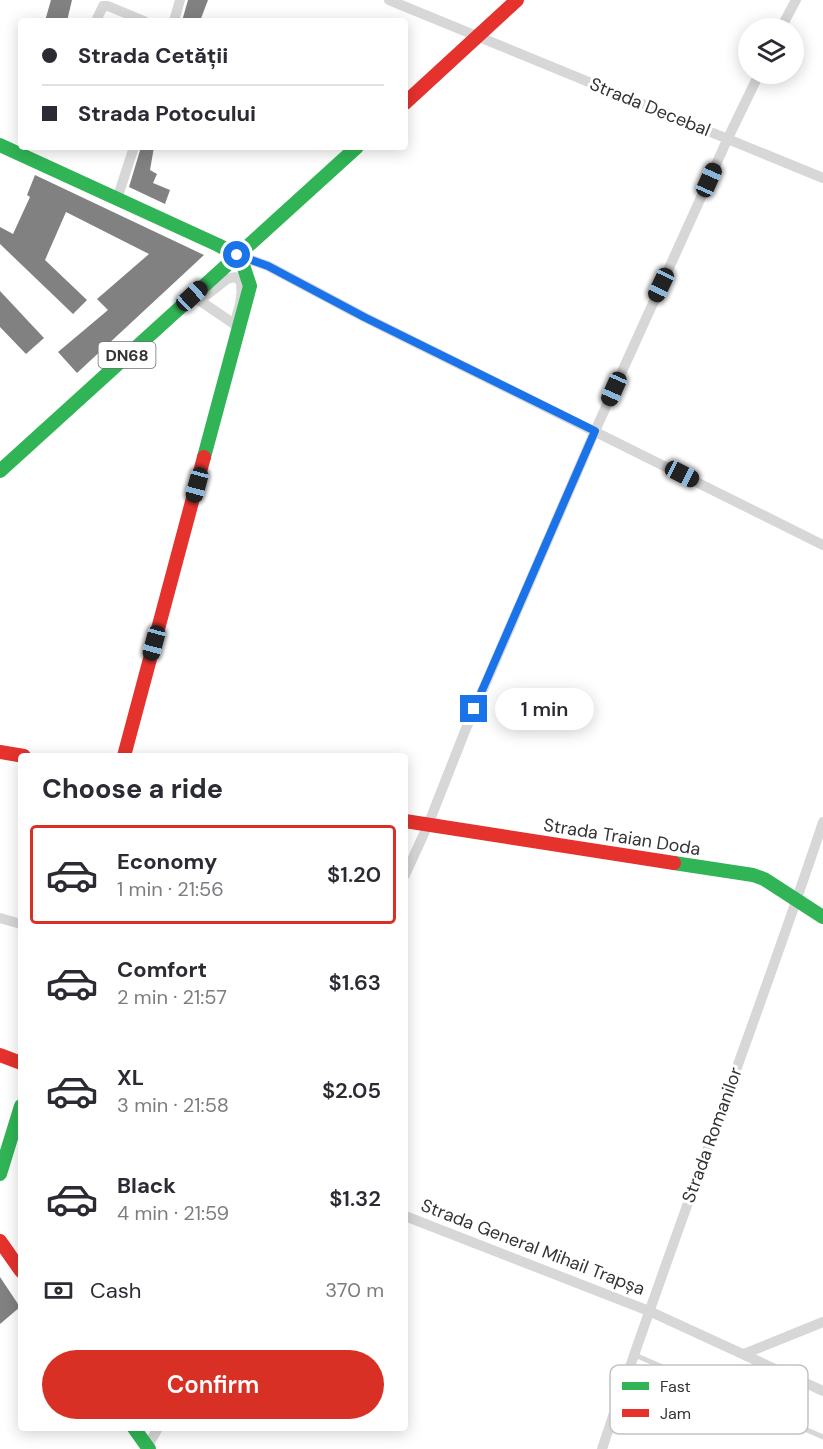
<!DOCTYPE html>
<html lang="en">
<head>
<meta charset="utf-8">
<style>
	:root { --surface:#fff; --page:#f2f2f3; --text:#2b2b33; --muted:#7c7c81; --line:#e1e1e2; --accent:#d93025 }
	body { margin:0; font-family:"DM Sans",sans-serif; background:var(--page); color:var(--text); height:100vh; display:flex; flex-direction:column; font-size:22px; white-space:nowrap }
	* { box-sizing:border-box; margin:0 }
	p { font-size:20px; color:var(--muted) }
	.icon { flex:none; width:33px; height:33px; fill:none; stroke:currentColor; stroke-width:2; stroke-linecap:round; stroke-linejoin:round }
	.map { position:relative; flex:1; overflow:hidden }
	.side { position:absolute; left:18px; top:753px; width:390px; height:678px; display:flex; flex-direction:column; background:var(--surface); border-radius:6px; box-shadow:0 3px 15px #0003 }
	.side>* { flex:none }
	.banner { position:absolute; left:18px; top:18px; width:390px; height:132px; border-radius:6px; box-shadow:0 3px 15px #0003; display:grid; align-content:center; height:132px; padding:0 24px; background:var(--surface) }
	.tools { position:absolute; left:738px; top:18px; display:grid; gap:12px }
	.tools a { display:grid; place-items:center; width:66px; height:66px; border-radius:50%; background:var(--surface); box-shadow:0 3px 15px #0003; font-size:30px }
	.end { position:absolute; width:27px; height:27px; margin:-14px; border:8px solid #1a73e8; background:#fff; box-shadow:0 0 0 3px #fff }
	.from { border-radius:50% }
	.bubble { position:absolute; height:42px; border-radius:21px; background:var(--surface); box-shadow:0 3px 15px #0003; font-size:20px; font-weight:600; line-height:42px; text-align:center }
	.car { position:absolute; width:18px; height:36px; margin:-18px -9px; border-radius:8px; box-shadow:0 0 4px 2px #0007; background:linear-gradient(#222 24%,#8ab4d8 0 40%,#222 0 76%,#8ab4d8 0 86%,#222 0) }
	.banner b { display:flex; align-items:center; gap:21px; height:57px; font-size:22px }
	.banner b+b { border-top:2px solid var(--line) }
	.banner i { width:15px; height:15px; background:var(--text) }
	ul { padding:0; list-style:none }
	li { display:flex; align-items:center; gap:18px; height:99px; margin:0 12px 9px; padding:0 12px; border:3px solid transparent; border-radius:6px }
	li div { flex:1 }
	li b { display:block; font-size:22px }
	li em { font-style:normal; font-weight:600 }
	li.selected { border-color:var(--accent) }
	li>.icon { width:54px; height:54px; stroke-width:1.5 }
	h2 { padding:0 24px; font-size:27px; line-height:72px }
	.pay { display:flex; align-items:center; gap:15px; height:66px; padding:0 24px; font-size:22px }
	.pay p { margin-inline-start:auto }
	.button { display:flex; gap:12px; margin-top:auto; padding:12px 24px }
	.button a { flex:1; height:69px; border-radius:36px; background:var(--accent); color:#fff; font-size:24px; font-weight:600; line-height:69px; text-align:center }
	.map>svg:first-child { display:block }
</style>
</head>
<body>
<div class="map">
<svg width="823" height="1449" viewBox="0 0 823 1449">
	<rect width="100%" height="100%" fill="#fff"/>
	<g fill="#818181">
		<path d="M51 0H72L67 21H45Z"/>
		<path d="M188 0H208L200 21H182Z"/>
		<path d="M141 147H154L150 170 157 174 153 183 170 190 165 204 129 187Z"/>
		<path d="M35 175 204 255 77 373 58 352 108 310 97 299 149 254 66 212 45 260 87 300 73 314 0 244V227L13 234 30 197 27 195Z"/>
		<path d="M0 291 44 338 26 354 0 327Z"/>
		<path d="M0 1277 20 1307 0 1324Z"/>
	</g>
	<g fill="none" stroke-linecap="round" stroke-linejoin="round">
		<path stroke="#d7d7d7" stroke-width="5" d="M635 1355 823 1437"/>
		<g stroke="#d7d7d7" stroke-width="10">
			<path d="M389 0 823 178"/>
			<path d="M96 21 103 6H108L144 21"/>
			<path d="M174 21 180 0"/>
			<path d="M781 28 796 0"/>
			<path d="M117 199 134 147"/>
			<path d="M237 255 268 266 364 317 823 545"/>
			<path d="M193 296 234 324C239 309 243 297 241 281L235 277 227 279 199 301"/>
			<path d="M405 875 428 825 465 731 595 431 728 138 759 74"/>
			<path d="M0 918 21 924"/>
			<path d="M405 1216 649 1311 823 1391"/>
			<path d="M744 1354 823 1322"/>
			<path d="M146 1449 158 1428"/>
			<path d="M602 1449C672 1238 753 1032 823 822"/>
		</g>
		<g stroke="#30b455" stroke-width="14">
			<path d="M0 145 218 245 237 255 244 268 250 286 204 457"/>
			<path d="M0 471 357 147"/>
			<path d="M674 863 753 875 764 879 823 917"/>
			<path d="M0 1174 21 1106"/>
			<path d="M134 1428 149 1449"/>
		</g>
		<g stroke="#e5322d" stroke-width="14">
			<path d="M405 103 517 0"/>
			<path d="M0 752 24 756"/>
			<path d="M124 756 204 457"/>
			<path d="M405 821 674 863"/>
			<path d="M0 1055 21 1063"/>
			<path d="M0 1241 21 1271"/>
		</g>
	</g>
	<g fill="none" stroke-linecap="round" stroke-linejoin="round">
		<path stroke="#1a73e8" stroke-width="8" d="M237 255 268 266 364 317 595 431 474 709"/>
	</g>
	<g text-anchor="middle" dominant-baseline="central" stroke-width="6" stroke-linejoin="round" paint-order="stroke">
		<rect fill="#fff" stroke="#707070" stroke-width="1.5" x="98.5" y="342" width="57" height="26" rx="4.5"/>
		<g font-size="16" font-weight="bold" fill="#333">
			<text x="127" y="355">DN68</text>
		</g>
		<g font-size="18" fill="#333" stroke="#fff">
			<text transform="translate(650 107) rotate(22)">Strada Decebal</text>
			<text transform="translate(622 837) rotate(9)">Strada Traian Doda</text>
			<text transform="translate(712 1135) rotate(-70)">Strada Romanilor</text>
			<text transform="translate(533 1247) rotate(21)">Strada General Mihail Trapșa</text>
		</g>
	</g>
	<rect x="610" y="1365" width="198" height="69" rx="9" fill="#fff" stroke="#c2c2c2" stroke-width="1.5"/>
	<rect x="622" y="1382" width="27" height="8" fill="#30b455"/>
	<rect x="622" y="1409" width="27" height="8" fill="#e5322d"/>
	<g font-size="16" fill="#333">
		<text x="660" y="1392">Fast</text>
		<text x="660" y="1419">Jam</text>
	</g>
</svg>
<div class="tools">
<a><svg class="icon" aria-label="layers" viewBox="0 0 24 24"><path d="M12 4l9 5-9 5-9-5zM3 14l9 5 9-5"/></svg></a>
</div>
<i class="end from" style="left:237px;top:255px"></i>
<i class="end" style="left:474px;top:709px"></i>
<div class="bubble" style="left:495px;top:688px;width:99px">1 min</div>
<i class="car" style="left:709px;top:180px;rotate:24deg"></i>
<i class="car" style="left:661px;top:285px;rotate:205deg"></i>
<i class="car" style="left:192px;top:296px;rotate:47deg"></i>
<i class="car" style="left:614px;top:389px;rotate:204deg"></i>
<i class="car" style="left:682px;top:474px;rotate:117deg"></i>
<i class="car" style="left:197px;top:485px;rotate:195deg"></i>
<i class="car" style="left:154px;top:643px;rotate:195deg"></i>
<div class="banner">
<b><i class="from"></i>Strada Cetății</b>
<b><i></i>Strada Potocului</b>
</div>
<section class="side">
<h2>Choose a ride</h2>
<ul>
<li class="selected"><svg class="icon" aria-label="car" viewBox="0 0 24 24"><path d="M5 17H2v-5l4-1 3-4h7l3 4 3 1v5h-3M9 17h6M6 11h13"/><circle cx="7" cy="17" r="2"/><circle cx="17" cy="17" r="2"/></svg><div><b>Economy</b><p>1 min · 21:56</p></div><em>$1.20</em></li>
<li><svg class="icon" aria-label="car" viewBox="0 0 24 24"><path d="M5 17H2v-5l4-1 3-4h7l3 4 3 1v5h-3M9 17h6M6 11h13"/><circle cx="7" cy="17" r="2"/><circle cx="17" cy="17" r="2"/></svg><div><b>Comfort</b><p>2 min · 21:57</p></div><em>$1.63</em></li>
<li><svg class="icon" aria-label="car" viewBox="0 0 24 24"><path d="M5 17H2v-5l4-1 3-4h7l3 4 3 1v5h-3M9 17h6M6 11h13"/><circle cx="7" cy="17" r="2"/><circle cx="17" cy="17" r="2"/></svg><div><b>XL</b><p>3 min · 21:58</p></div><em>$2.05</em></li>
<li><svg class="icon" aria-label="car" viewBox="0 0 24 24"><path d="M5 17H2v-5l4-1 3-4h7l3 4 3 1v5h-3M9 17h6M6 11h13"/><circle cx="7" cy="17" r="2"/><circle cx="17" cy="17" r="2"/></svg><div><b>Black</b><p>4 min · 21:59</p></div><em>$1.32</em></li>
</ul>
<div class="pay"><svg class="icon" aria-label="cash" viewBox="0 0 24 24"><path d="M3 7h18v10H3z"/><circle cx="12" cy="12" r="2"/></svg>Cash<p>370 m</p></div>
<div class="button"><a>Confirm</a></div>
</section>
</div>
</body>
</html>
